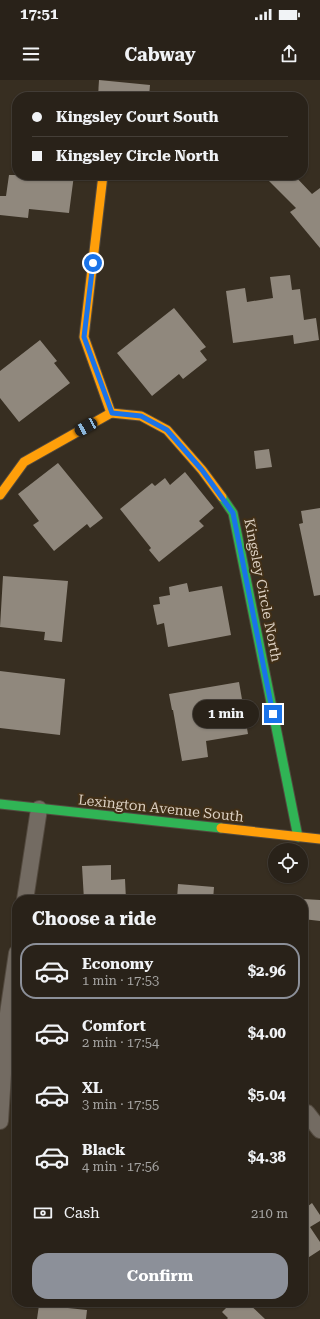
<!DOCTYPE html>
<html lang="en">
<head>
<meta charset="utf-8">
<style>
	:root { --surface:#292219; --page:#312a22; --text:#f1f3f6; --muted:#a5a4a2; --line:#453f38; --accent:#8c9099 }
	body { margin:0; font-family:"Roboto Serif",serif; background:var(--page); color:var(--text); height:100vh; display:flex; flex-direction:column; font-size:15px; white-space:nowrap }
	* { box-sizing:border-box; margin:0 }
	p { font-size:13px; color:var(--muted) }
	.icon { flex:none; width:22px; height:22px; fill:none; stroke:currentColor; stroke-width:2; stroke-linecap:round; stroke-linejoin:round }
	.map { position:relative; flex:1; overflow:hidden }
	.panel { position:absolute; left:12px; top:815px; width:296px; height:412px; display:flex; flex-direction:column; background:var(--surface); border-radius:16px; box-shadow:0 1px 3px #0004,0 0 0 1px var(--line) }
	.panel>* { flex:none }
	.banner { position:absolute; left:12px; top:12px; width:296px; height:88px; border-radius:16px; box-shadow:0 1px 3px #0004,0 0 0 1px var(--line); display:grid; align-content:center; height:88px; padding:0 20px; background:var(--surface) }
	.tools { position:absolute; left:268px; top:763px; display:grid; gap:8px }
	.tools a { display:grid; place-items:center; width:40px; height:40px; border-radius:50%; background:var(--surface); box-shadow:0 1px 3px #0004,0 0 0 1px var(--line); font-size:20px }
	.end { position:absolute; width:18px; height:18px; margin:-9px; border:5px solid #1a73e8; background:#fff; box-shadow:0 0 0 2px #fff }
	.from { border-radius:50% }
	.bubble { position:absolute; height:28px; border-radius:14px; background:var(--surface); box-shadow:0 1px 3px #0004,0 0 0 1px var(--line); font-size:13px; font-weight:700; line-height:28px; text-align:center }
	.car { position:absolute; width:12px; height:24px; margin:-12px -6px; border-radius:5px; box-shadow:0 0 3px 1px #0007; background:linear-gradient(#222 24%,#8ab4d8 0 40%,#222 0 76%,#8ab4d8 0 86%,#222 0) }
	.banner b { display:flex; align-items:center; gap:14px; height:38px; font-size:15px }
	.banner b+b { border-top:1px solid var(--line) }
	.banner i { width:10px; height:10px; background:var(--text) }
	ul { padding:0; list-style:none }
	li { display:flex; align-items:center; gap:12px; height:56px; margin:0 8px 6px; padding:0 12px; border:2px solid transparent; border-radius:16px }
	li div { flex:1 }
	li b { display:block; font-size:15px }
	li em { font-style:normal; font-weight:700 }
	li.current { border-color:var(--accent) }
	li>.icon { width:36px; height:36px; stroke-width:1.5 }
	h2 { padding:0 20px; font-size:18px; line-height:48px }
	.pay { display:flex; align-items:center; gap:10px; height:44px; padding:0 20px; font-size:15px }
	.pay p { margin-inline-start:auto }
	.button { display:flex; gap:8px; margin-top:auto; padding:8px 20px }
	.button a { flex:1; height:46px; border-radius:16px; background:var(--accent); color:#fff; font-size:16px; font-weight:700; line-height:46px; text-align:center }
	.status { display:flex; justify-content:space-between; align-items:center; height:28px; padding:0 20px; background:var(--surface); direction:ltr }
	.status svg { height:11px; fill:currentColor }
	header { display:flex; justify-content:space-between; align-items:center; height:52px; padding:0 20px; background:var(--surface); font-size:18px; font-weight:700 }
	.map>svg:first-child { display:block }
</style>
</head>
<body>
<div class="status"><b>17:51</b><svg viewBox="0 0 49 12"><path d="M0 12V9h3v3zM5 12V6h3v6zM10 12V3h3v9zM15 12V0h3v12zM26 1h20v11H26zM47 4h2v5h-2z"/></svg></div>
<header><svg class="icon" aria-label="menu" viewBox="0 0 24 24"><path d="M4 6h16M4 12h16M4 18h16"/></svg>Cabway<svg class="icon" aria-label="share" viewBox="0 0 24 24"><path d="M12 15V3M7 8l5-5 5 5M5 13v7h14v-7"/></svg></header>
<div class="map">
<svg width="320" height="1239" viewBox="0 0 320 1239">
	<rect width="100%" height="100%" fill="#372e21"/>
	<g fill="#90887d">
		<path d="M99 0 150 5 149 17H98Z"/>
		<path d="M9 95H74L69 133 29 129 28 138 0 135V116H6Z"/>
		<path d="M263 95H294L312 114 320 108V168L290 132 296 128Z"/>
		<path d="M290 195 292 210 300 209 304 240 316 238 319 260 294 264 293 255 233 263 226 211 245 208 247 222 273 218 270 197Z"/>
		<path d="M174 228 206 267 200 271 207 280 183 299 179 294 152 316 117 273Z"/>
		<path d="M40 260 57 281 54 283 70 303 19 342 0 318V291Z"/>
		<path d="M269 369 272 387 256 389 254 371Z"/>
		<path d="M58 383 103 438 90 448 87 444 54 471 33 445 39 441 18 414Z"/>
		<path d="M185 392 214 428 199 441 204 446 159 482 149 470 151 468 120 429 152 403 155 406 165 398 170 405Z"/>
		<path d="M320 428V515L314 516 299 444 303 443 301 431Z"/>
		<path d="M3 496 68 501 62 562 44 560 45 552 0 547Z"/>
		<path d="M187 503 189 512 222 506 231 555 168 567 164 543 157 545 153 525 160 524 159 517 170 515 169 507Z"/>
		<path d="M0 591 65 599 60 655 0 648Z"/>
		<path d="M239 602 248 654 206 661 208 677 182 681 173 630H172L169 614Z"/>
		<path d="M111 785V800L125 799 126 820H84L82 786Z"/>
		<path d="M178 804 214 807 213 820H177Z"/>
		<path d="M303 819 320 820V841L303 839Z"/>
		<path d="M312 1123 320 1135V1141L310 1147 320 1162V1170L303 1181V1130Z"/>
		<path d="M243 1222H247L265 1239H227L228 1238 222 1232 231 1223 237 1228Z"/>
		<path d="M39 1225 87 1230 86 1239H37Z"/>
	</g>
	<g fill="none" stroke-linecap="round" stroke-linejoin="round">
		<g stroke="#534a3f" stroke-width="18">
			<g id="street">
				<path d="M25 820 39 729"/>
				<path d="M307 1033 320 1050"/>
				<path d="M0 1041 6 947 17 873"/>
			</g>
		</g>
		<g stroke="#534a3f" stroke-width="11">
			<g id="fast">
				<path d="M222 417 233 433 298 757"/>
				<path d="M0 724 221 748"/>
			</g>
		</g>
		<g stroke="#534a3f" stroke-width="11">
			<g id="slow">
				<path d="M103 95 84 257 111 333"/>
				<path d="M0 415 24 382 111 333 141 336 167 350 202 390 222 417"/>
				<path d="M221 748 320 759"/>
			</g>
		</g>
		<use href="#street" stroke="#736b62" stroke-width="16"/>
		<use href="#fast" stroke="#30b455" stroke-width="9"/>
		<use href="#slow" stroke="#ff9f0a" stroke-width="9"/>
	</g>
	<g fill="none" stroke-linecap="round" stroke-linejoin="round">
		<path stroke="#1a73e8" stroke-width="5" d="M93 183 84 257 112 333 141 336 167 350 202 390 233 433 273 634"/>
	</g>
	<g text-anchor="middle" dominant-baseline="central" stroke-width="4" stroke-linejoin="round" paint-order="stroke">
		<g font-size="14" fill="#dbcfc1" stroke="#412f17">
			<text transform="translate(263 510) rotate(79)">Kingsley Circle North</text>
			<text transform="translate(161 728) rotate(6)">Lexington Avenue South</text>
		</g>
	</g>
</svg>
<div class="tools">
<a><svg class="icon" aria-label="locate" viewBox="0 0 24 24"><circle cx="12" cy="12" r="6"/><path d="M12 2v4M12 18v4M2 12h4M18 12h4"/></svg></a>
</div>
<i class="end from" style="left:93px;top:183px"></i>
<i class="end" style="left:273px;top:634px"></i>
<div class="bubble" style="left:193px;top:620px;width:66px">1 min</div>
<i class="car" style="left:86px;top:347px;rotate:241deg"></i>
<div class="banner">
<b><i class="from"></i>Kingsley Court South</b>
<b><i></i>Kingsley Circle North</b>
</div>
<section class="panel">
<h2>Choose a ride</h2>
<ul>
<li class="current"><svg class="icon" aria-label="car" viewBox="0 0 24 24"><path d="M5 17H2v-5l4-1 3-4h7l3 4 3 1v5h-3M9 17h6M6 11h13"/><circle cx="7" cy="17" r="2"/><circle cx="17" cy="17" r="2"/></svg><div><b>Economy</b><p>1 min · 17:53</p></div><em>$2.96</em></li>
<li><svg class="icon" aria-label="car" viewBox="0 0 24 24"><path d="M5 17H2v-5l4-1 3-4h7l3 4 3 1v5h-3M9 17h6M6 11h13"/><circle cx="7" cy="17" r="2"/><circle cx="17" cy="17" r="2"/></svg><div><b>Comfort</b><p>2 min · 17:54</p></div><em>$4.00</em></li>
<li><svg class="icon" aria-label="car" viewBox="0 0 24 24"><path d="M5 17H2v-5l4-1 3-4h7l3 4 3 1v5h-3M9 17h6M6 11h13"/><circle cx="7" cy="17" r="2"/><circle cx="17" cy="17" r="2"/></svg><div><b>XL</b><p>3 min · 17:55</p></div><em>$5.04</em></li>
<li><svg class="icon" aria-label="car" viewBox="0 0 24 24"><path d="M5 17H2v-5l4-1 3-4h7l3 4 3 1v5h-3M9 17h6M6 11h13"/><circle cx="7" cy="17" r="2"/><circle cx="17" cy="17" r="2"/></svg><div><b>Black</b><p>4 min · 17:56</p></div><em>$4.38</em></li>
</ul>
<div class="pay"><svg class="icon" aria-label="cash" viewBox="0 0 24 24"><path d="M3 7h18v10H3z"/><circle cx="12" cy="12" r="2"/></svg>Cash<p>210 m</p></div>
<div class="button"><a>Confirm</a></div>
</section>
</div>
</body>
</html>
